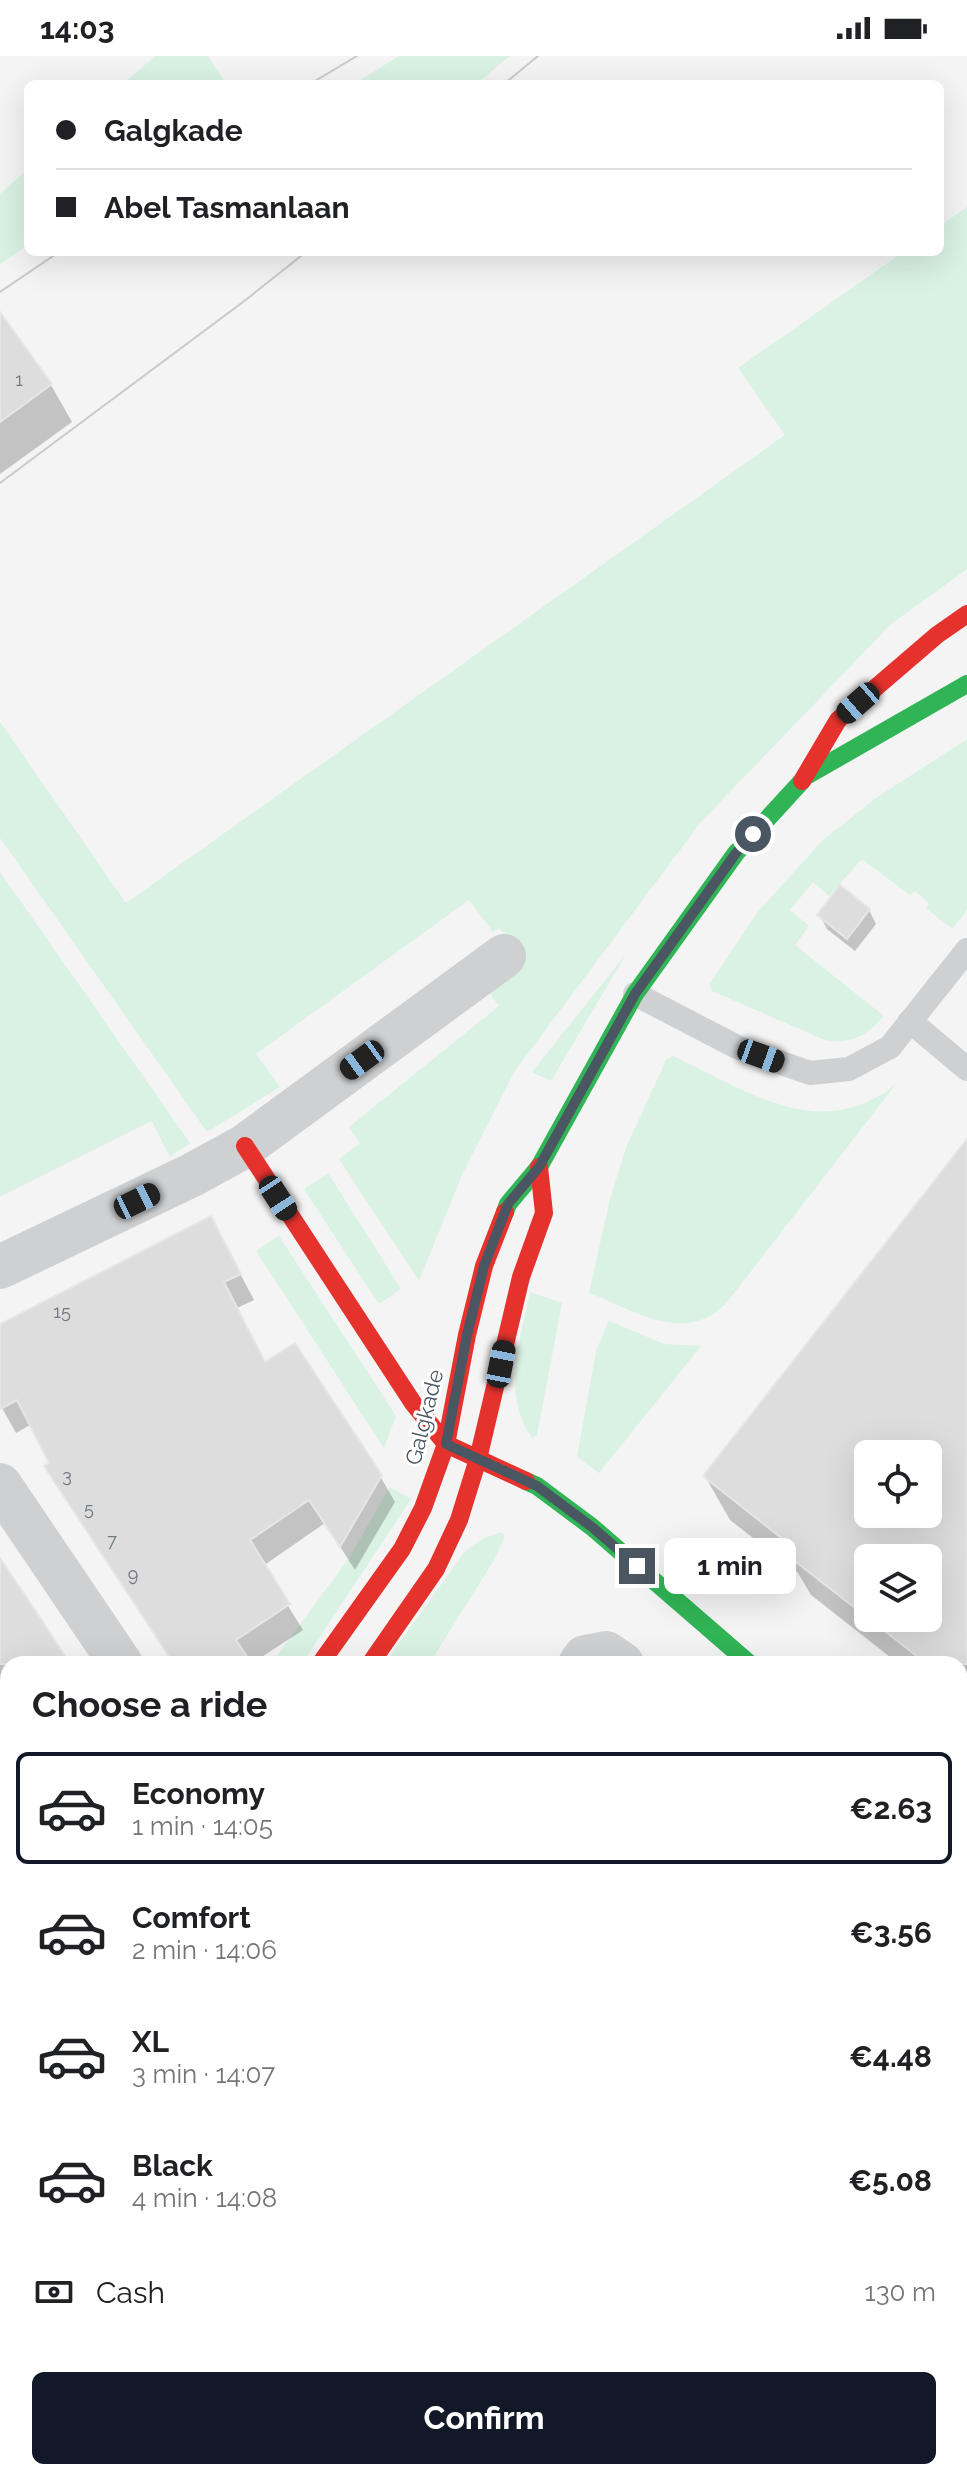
<!DOCTYPE html>
<html lang="en">
<head>
<meta charset="utf-8">
<style>
	:root { --surface:#fff; --page:#f6f6f6; --text:#202124; --muted:#757577; --line:#e0e0e0; --accent:#111827 }
	body { margin:0; font-family:Raleway,sans-serif; background:var(--page); color:var(--text); height:100vh; display:flex; flex-direction:column; font-size:30px; white-space:nowrap }
	* { box-sizing:border-box; margin:0 }
	p { font-size:26px; color:var(--muted) }
	.icon { flex:none; width:44px; height:44px; fill:none; stroke:currentColor; stroke-width:2; stroke-linecap:round; stroke-linejoin:round }
	.map { position:relative; flex:1; overflow:hidden }
	.side { position:absolute; left:0px; top:1600px; width:968px; height:824px; display:flex; flex-direction:column; background:var(--surface); border-radius:24px 24px 0 0; box-shadow:0 8px 32px #0002 }
	.side>* { flex:none }
	.banner { position:absolute; left:24px; top:24px; width:920px; height:176px; border-radius:12px; box-shadow:0 8px 32px #0002; display:grid; align-content:center; height:176px; padding:0 32px; background:var(--surface) }
	.tools { position:absolute; left:854px; top:1384px; display:grid; gap:16px }
	.tools a { display:grid; place-items:center; width:88px; height:88px; border-radius:12px; background:var(--surface); box-shadow:0 8px 32px #0002; font-size:40px }
	.end { position:absolute; width:36px; height:36px; margin:-18px; border:10px solid #4a5661; background:#fff; box-shadow:0 0 0 4px #fff }
	.from { border-radius:50% }
	.bubble { position:absolute; height:56px; border-radius:12px; background:var(--surface); box-shadow:0 8px 32px #0002; font-size:26px; font-weight:700; line-height:56px; text-align:center }
	.car { position:absolute; width:24px; height:48px; margin:-24px -12px; border-radius:10px; box-shadow:0 0 6px 2px #0007; background:linear-gradient(#222 24%,#8ab4d8 0 40%,#222 0 76%,#8ab4d8 0 86%,#222 0) }
	.banner b { display:flex; align-items:center; gap:28px; height:76px; font-size:30px }
	.banner b+b { border-top:2px solid var(--line) }
	.banner i { width:20px; height:20px; background:var(--text) }
	ul { padding:0; list-style:none }
	li { display:flex; align-items:center; gap:24px; height:112px; margin:0 16px 12px; padding:0 16px; border:4px solid transparent; border-radius:12px }
	li div { flex:1 }
	li b { display:block; font-size:30px }
	li em { font-style:normal; font-weight:700 }
	li.selected { border-color:var(--accent) }
	li>.icon { width:72px; height:72px; stroke-width:1.5 }
	h2 { padding:0 32px; font-size:36px; line-height:96px }
	.pay { display:flex; align-items:center; gap:20px; height:88px; padding:0 32px; font-size:30px }
	.pay p { margin-inline-start:auto }
	.button { display:flex; gap:16px; margin-top:auto; padding:16px 32px }
	.button a { flex:1; height:92px; border-radius:12px; background:var(--accent); color:#fff; font-size:32px; font-weight:700; line-height:92px; text-align:center }
	.status { display:flex; justify-content:space-between; align-items:center; height:56px; padding:0 40px; background:var(--surface); direction:ltr }
	.status svg { height:22px; fill:currentColor }
	.map>svg:first-child { display:block }
</style>
</head>
<body>
<div class="status"><b>14:03</b><svg viewBox="0 0 49 12"><path d="M0 12V9h3v3zM5 12V6h3v6zM10 12V3h3v9zM15 12V0h3v12zM26 1h20v11H26zM47 4h2v5h-2z"/></svg></div>
<div class="map">
<svg width="967" height="2424" viewBox="0 0 967 2424">
	<rect width="100%" height="100%" fill="#f4f4f4"/>
	<g fill="#d9f2e3">
		<path d="M155 0H208L226 28H123Z"/>
		<path d="M399 0H510L476 28H354Z"/>
		<path d="M28 113V189L0 208V138Z"/>
		<path d="M967 151V513L891 568 701 766 514 1016 462 1119 419 1225 339 1103 360 1087 349 1071 499 950 490 938 525 906 500 872 493 876 469 844 256 998 280 1031 207 1076 0 782V666L126 847 785 379 738 312 903 196H940V170Z"/>
		<path d="M967 683V854L952 873 926 852 929 847 915 835 910 839 862 803 829 840 813 826 790 854 809 870 795 889 884 960C868 979 853 987 827 985L712 935 709 929 757 857 822 785 876 742Z"/>
		<path d="M0 816 190 1087 170 1101 152 1065 0 1141Z"/>
		<path d="M626 898 551 1025 532 1016Z"/>
		<path d="M673 1000C747 1034 820 1089 896 1028L728 1245C686 1291 637 1255 589 1237L610 1143 626 1092 666 1004Z"/>
		<path d="M328 1117 401 1233 379 1248 304 1133Z"/>
		<path d="M279 1180 396 1360 384 1392 256 1195Z"/>
		<path d="M530 1236 562 1247 537 1379 532 1382C501 1337 520 1286 530 1236Z"/>
		<path d="M609 1265 664 1288 701 1290 599 1417 577 1401 596 1295Z"/>
		<path d="M390 1431 411 1443 302 1608H271L349 1502Z"/>
		<path d="M502 1476 505 1480 494 1504 429 1608H384L466 1494 484 1482Z"/>
		<path d="M8 1884V1923L0 1930V1892Z"/>
		<path d="M8 2013V2049L0 2055V2021Z"/>
		<path d="M967 2377V2424H934L929 2416H960V2384Z"/>
	</g>
	<g fill="#0003" fill-rule="evenodd">
		<path d="M0 302 51 329 72 366 0 418Z"/>
		<path d="M869 854 876 868 855 895 827 873 820 860Z"/>
		<path d="M967 1091V1661L960 1656V1608H899L811 1539 798 1517 730 1464 705 1420ZM868 1398H928V1458H868ZM868 1502H928V1562H868Z"/>
		<path d="M224 1187 254 1244 237 1252 265 1308 380 1420 395 1446 355 1514 325 1467 263 1510 303 1574 251 1608H174L52 1408 32 1368 16 1377 2 1352 0 1271Z"/>
		<path d="M0 1506 68 1608H8V1842L0 1848Z"/>
		<path d="M960 1895 967 1906V2047L960 2036Z"/>
		<path d="M8 2158V2387L0 2392V2163Z"/>
		<path d="M967 2162V2364L960 2369V2167Z"/>
	</g>
	<g fill="#ddddde" stroke="#e5e6e7" stroke-width="2" fill-rule="evenodd">
		<path d="M0 256 52 328 0 366Z"/>
		<path d="M840 829 870 853 847 883 817 859Z"/>
		<path d="M967 1083V1608H927L868 1562H928V1502H868V1562L783 1496 789 1488 703 1420ZM868 1398H928V1458H868Z"/>
		<path d="M211 1160 241 1218 224 1226 265 1306 295 1287 382 1419 340 1491 309 1444 250 1484 290 1548 236 1584 252 1608H174L44 1410 49 1407 17 1344 0 1353V1268Z"/>
		<path d="M0 1502 45 1569 70 1608H0Z"/>
	</g>
	<g fill="none" stroke-linecap="round" stroke-linejoin="round">
		<g stroke="#ced0d2" stroke-width="24">
			<path d="M635 938 737 991 810 1017 849 1013 890 991 967 894"/>
			<path d="M910 965 967 1013"/>
		</g>
		<g stroke="#ced0d2" stroke-width="44">
			<path d="M0 1211 192 1119 245 1090 504 900"/>
			<path d="M0 1429 121 1608"/>
			<path d="M580 1608 585 1601 606 1597 622 1608"/>
			<path d="M960 1759 967 1764"/>
			<path d="M0 1871 8 1863"/>
			<path d="M775 2416 781 2424"/>
			<path d="M837 2416 842 2424"/>
		</g>
		<g stroke="#30b455" stroke-width="18">
			<path d="M808 719 967 628"/>
			<path d="M505 1156 508 1148 539 1111 635 938 736 797 802 725"/>
			<path d="M526 1425 537 1430 592 1471 750 1608"/>
		</g>
		<path stroke="#ff9f0a" stroke-width="18" d="M0 1975 8 1968"/>
		<g stroke="#e5322d" stroke-width="18">
			<path d="M802 725 838 664 937 579 967 558"/>
			<path d="M245 1090 413 1347 446 1388 526 1425"/>
			<path d="M320 1608 402 1493 423 1452 446 1388 467 1279 484 1210 505 1156"/>
			<path d="M370 1608 436 1513 459 1464 478 1403 521 1221 544 1157 539 1111"/>
		</g>
		<g stroke="#c9cacc" stroke-width="2">
			<path d="M310 28 357 0"/>
			<path d="M504 28 538 0"/>
			<path d="M0 236 59 196"/>
			<path d="M0 427 243 246 306 196"/>
		</g>
	</g>
	<g fill="none" stroke-linecap="round" stroke-linejoin="round">
		<path stroke="#4a5661" stroke-width="10" d="M637 1510 592 1471 537 1430 446 1388 467 1279 484 1210 508 1148 539 1111 635 938 736 797 753 778"/>
	</g>
	<g text-anchor="middle" dominant-baseline="central" stroke-width="6" stroke-linejoin="round" paint-order="stroke">
		<g font-size="18" fill="#707881">
			<text x="19" y="323">1</text>
			<text x="62" y="1255">15</text>
			<text x="67" y="1419">3</text>
			<text x="89" y="1452">5</text>
			<text x="112" y="1484">7</text>
			<text x="133" y="1518">9</text>
		</g>
		<g font-size="22" fill="#4a5661" stroke="#fff">
			<text transform="translate(424 1361) rotate(-76)">Galgkade</text>
		</g>
	</g>
</svg>
<div class="tools">
<a><svg class="icon" aria-label="locate" viewBox="0 0 24 24"><circle cx="12" cy="12" r="6"/><path d="M12 2v4M12 18v4M2 12h4M18 12h4"/></svg></a>
<a><svg class="icon" aria-label="layers" viewBox="0 0 24 24"><path d="M12 4l9 5-9 5-9-5zM3 14l9 5 9-5"/></svg></a>
</div>
<i class="end from" style="left:753px;top:778px"></i>
<i class="end" style="left:637px;top:1510px"></i>
<div class="bubble" style="left:664px;top:1482px;width:132px">1 min</div>
<i class="car" style="left:858px;top:647px;rotate:229deg"></i>
<i class="car" style="left:761px;top:1000px;rotate:110deg"></i>
<i class="car" style="left:362px;top:1004px;rotate:234deg"></i>
<i class="car" style="left:278px;top:1142px;rotate:147deg"></i>
<i class="car" style="left:137px;top:1145px;rotate:64deg"></i>
<i class="car" style="left:501px;top:1308px;rotate:11deg"></i>
<div class="banner">
<b><i class="from"></i>Galgkade</b>
<b><i></i>Abel Tasmanlaan</b>
</div>
<section class="side">
<h2>Choose a ride</h2>
<ul>
<li class="selected"><svg class="icon" aria-label="car" viewBox="0 0 24 24"><path d="M5 17H2v-5l4-1 3-4h7l3 4 3 1v5h-3M9 17h6M6 11h13"/><circle cx="7" cy="17" r="2"/><circle cx="17" cy="17" r="2"/></svg><div><b>Economy</b><p>1 min · 14:05</p></div><em>€2.63</em></li>
<li><svg class="icon" aria-label="car" viewBox="0 0 24 24"><path d="M5 17H2v-5l4-1 3-4h7l3 4 3 1v5h-3M9 17h6M6 11h13"/><circle cx="7" cy="17" r="2"/><circle cx="17" cy="17" r="2"/></svg><div><b>Comfort</b><p>2 min · 14:06</p></div><em>€3.56</em></li>
<li><svg class="icon" aria-label="car" viewBox="0 0 24 24"><path d="M5 17H2v-5l4-1 3-4h7l3 4 3 1v5h-3M9 17h6M6 11h13"/><circle cx="7" cy="17" r="2"/><circle cx="17" cy="17" r="2"/></svg><div><b>XL</b><p>3 min · 14:07</p></div><em>€4.48</em></li>
<li><svg class="icon" aria-label="car" viewBox="0 0 24 24"><path d="M5 17H2v-5l4-1 3-4h7l3 4 3 1v5h-3M9 17h6M6 11h13"/><circle cx="7" cy="17" r="2"/><circle cx="17" cy="17" r="2"/></svg><div><b>Black</b><p>4 min · 14:08</p></div><em>€5.08</em></li>
</ul>
<div class="pay"><svg class="icon" aria-label="cash" viewBox="0 0 24 24"><path d="M3 7h18v10H3z"/><circle cx="12" cy="12" r="2"/></svg>Cash<p>130 m</p></div>
<div class="button"><a>Confirm</a></div>
</section>
</div>
</body>
</html>
